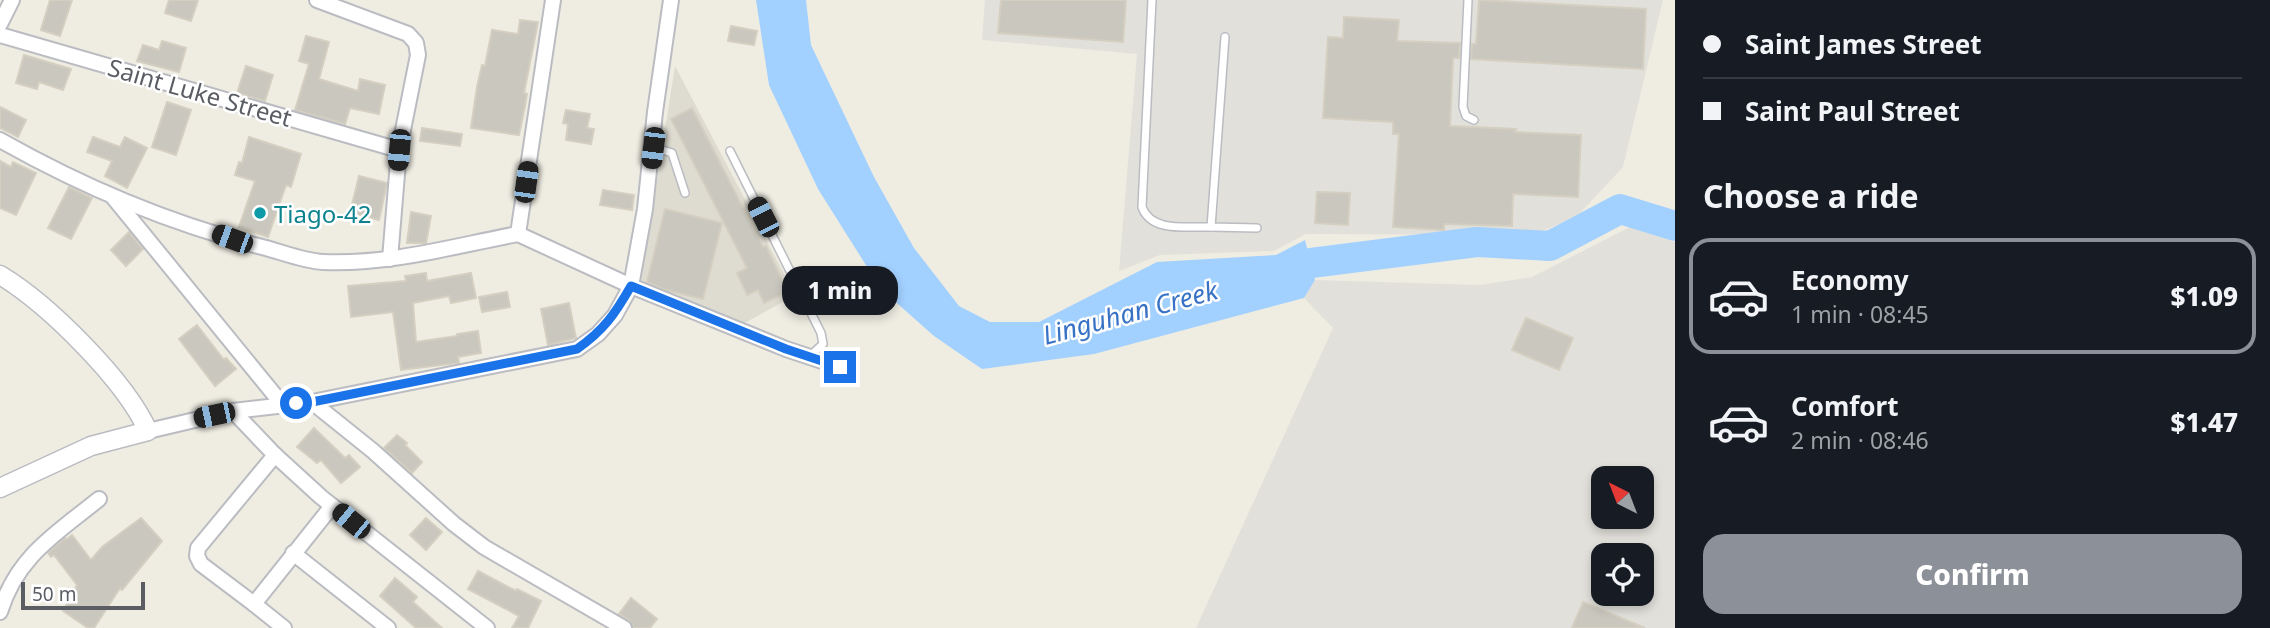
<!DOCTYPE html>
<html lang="en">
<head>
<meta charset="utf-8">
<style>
	:root { --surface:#171b24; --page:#242831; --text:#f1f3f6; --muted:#9ea1a6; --line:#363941; --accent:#8c9099 }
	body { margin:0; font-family:"Noto Sans",sans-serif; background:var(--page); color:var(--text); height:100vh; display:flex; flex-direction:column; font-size:26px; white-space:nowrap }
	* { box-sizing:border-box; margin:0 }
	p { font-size:23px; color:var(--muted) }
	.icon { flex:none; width:38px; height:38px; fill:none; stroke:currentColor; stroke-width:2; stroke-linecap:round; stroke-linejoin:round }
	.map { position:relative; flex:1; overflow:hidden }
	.panel { display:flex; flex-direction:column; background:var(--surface); width:595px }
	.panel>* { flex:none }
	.top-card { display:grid; align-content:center; height:154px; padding:0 28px; background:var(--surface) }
	.needle { width:46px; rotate:318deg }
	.controls { position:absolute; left:1591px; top:466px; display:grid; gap:14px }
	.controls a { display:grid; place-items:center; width:63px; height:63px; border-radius:14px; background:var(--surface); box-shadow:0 4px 10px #0003; font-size:35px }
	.scale { position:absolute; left:21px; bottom:18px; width:124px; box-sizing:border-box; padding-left:7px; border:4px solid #5a5e64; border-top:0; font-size:19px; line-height:24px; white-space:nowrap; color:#5a5e64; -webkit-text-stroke:5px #fff; paint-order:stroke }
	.end { position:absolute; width:32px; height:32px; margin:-16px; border:9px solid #1a73e8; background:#fff; box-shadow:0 0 0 4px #fff }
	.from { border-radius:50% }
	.bubble { position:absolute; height:49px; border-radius:21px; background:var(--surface); box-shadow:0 4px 10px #0003; font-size:23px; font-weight:800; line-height:49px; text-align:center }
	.car { position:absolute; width:21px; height:42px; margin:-21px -10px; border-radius:9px; box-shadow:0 0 5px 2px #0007; background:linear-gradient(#222 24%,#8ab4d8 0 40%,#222 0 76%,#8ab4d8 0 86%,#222 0) }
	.top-card b { display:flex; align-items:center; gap:24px; height:66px; font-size:26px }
	.top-card b+b { border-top:2px solid var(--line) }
	.top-card i { width:18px; height:18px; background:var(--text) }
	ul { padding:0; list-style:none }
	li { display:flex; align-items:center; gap:21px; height:116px; margin:0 14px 10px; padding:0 14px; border:4px solid transparent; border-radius:21px }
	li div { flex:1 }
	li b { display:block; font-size:26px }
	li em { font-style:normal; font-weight:800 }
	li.active { border-color:var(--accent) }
	li>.icon { width:63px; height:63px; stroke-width:1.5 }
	h2 { padding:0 28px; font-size:32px; line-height:84px }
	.primary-button { display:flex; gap:14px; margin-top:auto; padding:14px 28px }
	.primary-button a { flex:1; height:80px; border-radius:21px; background:var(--accent); color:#fff; font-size:28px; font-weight:800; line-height:80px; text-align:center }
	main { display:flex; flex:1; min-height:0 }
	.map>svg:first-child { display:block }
</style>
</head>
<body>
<main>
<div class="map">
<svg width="1675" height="628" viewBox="0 0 1675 628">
	<rect width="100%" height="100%" fill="#efede2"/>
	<g fill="#e2e0da" fill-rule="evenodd">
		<path d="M985 0H1663L1623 167 1579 214 1535 235 1306 234 1274 251 1160 255 1119 271 1137 54 982 40Z"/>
		<path d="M1630 227 1675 242V628H1196L1333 328 1304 298 1315 280 1480 285 1532 277ZM1603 478H1642V516H1603ZM1603 555H1642V593H1603Z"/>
	</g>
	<path fill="#dedcd1" d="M675 66 795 295 743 324 634 284 654 200Z"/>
	<path fill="#a2d0ff" d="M756 0H806L811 45 874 177 914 248 959 306 990 322H1039L1157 262 1276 255 1305 240 1315 280 1304 298 1094 354 982 369 934 336 881 289 818 189 769 85Z"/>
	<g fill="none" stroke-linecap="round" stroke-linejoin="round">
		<path stroke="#a2d0ff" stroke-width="30" d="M1273 273 1311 263 1477 242 1550 246 1620 209 1675 226"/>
	</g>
	<g fill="#cac7bf" stroke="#d4cfc0" stroke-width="2">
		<path d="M50 0H72L60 36 41 30Z"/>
		<path d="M169 0H198L191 21 165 13Z"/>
		<path d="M1001 0H1126L1123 42 998 33Z"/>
		<path d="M1479 0 1646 9 1643 69 1471 59 1472 44H1476Z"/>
		<path d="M1344 17 1399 20 1397 41 1460 43 1459 58H1453L1450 126 1516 129 1515 132 1581 135 1578 197 1513 194 1512 226 1444 224V230L1393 227 1399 134H1393V122L1323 118 1328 37 1343 38Z"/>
		<path d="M520 20 538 22 524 93 527 94 525 106 519 135 471 128 477 87 482 65 485 66 492 30 518 34Z"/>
		<path d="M731 26 757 31 754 45 728 41Z"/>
		<path d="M306 36 329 42 319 79 358 91 360 79 385 85 379 114 350 108 345 124 295 110 309 64 299 61Z"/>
		<path d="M162 41 186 48 179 72 137 61 143 45 159 50Z"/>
		<path d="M24 55 71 69 63 90 39 82 37 89 16 83Z"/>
		<path d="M246 66 273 75 265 101 237 93Z"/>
		<path d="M167 102 191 110 176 155 152 147Z"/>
		<path d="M0 107 26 120 18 137 0 128Z"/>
		<path d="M692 108 763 247 766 246 788 292 764 303 758 290 747 295 737 273 747 268 671 119Z"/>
		<path d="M566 110 590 114 587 128 594 129 591 144 566 140 568 124 563 123Z"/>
		<path d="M422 128 462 134 460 146 420 141Z"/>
		<path d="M93 137 120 147 125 137 147 148 127 188 105 176 112 161 87 152Z"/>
		<path d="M249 137 301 154 291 187 286 185 268 237 239 227 255 181 235 175 239 162 242 163Z"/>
		<path d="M0 161 11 167 13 162 36 173 16 215 0 208Z"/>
		<path d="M359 176 387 183 379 220 350 213Z"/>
		<path d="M69 187 92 198 71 239 48 228Z"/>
		<path d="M603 190 634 195 632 210 600 205Z"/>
		<path d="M1317 192 1350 193 1348 225 1315 223Z"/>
		<path d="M665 209 722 223 703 299 665 290 647 282Z"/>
		<path d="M411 212 431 216 426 243H407Z"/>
		<path d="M129 232 143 249 126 266 111 250Z"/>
		<path d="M426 273 427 281 471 273 476 298 451 303 449 296 413 303 416 342 457 336V334L478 331 481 353 458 357 459 363 401 370 393 312 351 317 348 286 406 281 405 276Z"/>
		<path d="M507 292 510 307 482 312 479 297Z"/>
		<path d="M569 303 576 338 548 345 541 309Z"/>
		<path d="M1526 318 1573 338 1559 370 1512 350Z"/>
		<path d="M197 325 224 360 226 358 236 369 215 386 179 339Z"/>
		<path d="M314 428 345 458 349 455 360 467 341 483 321 460 317 463 297 447Z"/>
		<path d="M397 435 407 443 405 445 422 462 412 473 384 448Z"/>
		<path d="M141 518 162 541 122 590 120 588 94 628H88L63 611 77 585 54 555 51 557 48 553 65 538 67 539 72 535 91 560 102 547Z"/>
		<path d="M426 518 442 532 426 550 410 535Z"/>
		<path d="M478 571 516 591 517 589 541 601 528 628H512L519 616 468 589Z"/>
		<path d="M395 578 417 597 413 602 442 628H416L380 596Z"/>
		<path d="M631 598 657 619 650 628H634L629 620 619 614Z"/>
		<path d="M1583 602 1645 628H1572Z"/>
	</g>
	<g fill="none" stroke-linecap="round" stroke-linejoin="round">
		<g stroke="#babcc2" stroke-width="10">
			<g id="service">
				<path d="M1152 0 1142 207C1151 233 1188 226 1211 227"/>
				<path d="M1468 0 1463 107 1466 116 1474 120"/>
				<path d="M1225 37 1211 227 1257 228"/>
				<path d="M653 147 672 153 685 193"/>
				<path d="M730 151 821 333 823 344 811 355"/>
			</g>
		</g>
		<g stroke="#babcc2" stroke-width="18">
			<g id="minor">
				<path d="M317 0 408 34 416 43 418 55 399 150 390 259"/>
				<path d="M0 24 12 0"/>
				<path d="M0 35 399 150"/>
				<path d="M0 140C83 187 174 225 266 248 284 253 305 261 323 262 389 265 454 246 518 234"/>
				<path d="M113 197 282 404"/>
				<path d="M518 234 631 286 786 349 840 367"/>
				<path d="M518 234 553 0"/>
				<path d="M312 402 373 451 454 524 484 547 624 628"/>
				<path d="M233 411 275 455 321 497 487 628"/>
				<path d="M148 431 233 411 312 402 577 349 598 334 615 315 631 286 645 209 655 112 671 0"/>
				<path d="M293 553 388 628"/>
				<path d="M254 604 201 564 197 556 198 548 275 455"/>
				<path d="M0 612C17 556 57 533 99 499"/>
				<path d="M284 628 254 604 332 506"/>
			</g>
		</g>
		<g stroke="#babcc2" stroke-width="21">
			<path id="tertiary" d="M0 275C48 304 125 380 148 431L91 446 0 488"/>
		</g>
		<use href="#service" stroke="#fff" stroke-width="7"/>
		<use href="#minor" stroke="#fff" stroke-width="14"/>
		<use href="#tertiary" stroke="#fff" stroke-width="18"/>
	</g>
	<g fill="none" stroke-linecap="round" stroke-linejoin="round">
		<path stroke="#1a73e8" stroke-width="9" d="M296 403 312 402 577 349C604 330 615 314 631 286L786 349 840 367"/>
	</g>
	<circle fill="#0f9aa8" stroke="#fff" stroke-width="2.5" cx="260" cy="213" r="7"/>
	<g text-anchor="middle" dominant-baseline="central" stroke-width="5" stroke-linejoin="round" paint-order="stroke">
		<g font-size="24" fill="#5a5e64" stroke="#fff">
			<text transform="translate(200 92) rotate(16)">Saint Luke Street</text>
		</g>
		<g font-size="24" fill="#0d838f" stroke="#fff" text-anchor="start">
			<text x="274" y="213">Tiago-42</text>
		</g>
		<g font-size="26" font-style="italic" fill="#3772c5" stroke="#fff">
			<text transform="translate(1130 312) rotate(-15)">Linguhan Creek</text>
		</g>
	</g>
</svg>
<div class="controls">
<a><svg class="needle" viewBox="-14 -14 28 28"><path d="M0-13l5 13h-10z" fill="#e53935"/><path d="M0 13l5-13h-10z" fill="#9ea1a6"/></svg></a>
<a><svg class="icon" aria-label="locate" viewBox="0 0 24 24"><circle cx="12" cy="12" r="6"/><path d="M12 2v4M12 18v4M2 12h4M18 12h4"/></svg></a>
</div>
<div class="scale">50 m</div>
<i class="end from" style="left:296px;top:403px"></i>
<i class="end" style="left:840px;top:367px"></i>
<div class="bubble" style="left:782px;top:266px;width:116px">1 min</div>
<i class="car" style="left:653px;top:148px;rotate:187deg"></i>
<i class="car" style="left:399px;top:150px;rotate:185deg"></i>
<i class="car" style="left:526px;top:182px;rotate:8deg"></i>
<i class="car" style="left:763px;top:217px;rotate:333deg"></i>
<i class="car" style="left:232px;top:239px;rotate:290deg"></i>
<i class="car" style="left:214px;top:415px;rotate:258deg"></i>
<i class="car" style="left:351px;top:521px;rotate:309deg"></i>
</div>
<section class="panel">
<div class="top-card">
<b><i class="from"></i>Saint James Street</b>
<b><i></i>Saint Paul Street</b>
</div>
<h2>Choose a ride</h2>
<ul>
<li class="active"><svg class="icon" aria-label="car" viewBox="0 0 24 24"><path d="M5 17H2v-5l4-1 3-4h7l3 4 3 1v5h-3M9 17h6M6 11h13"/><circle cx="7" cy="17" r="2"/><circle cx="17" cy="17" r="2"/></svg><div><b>Economy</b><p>1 min · 08:45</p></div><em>$1.09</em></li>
<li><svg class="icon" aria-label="car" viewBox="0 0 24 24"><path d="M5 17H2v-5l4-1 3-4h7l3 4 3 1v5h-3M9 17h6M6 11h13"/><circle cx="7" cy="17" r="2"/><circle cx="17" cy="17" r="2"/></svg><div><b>Comfort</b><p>2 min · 08:46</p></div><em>$1.47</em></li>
</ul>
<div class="primary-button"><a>Confirm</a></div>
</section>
</main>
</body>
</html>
